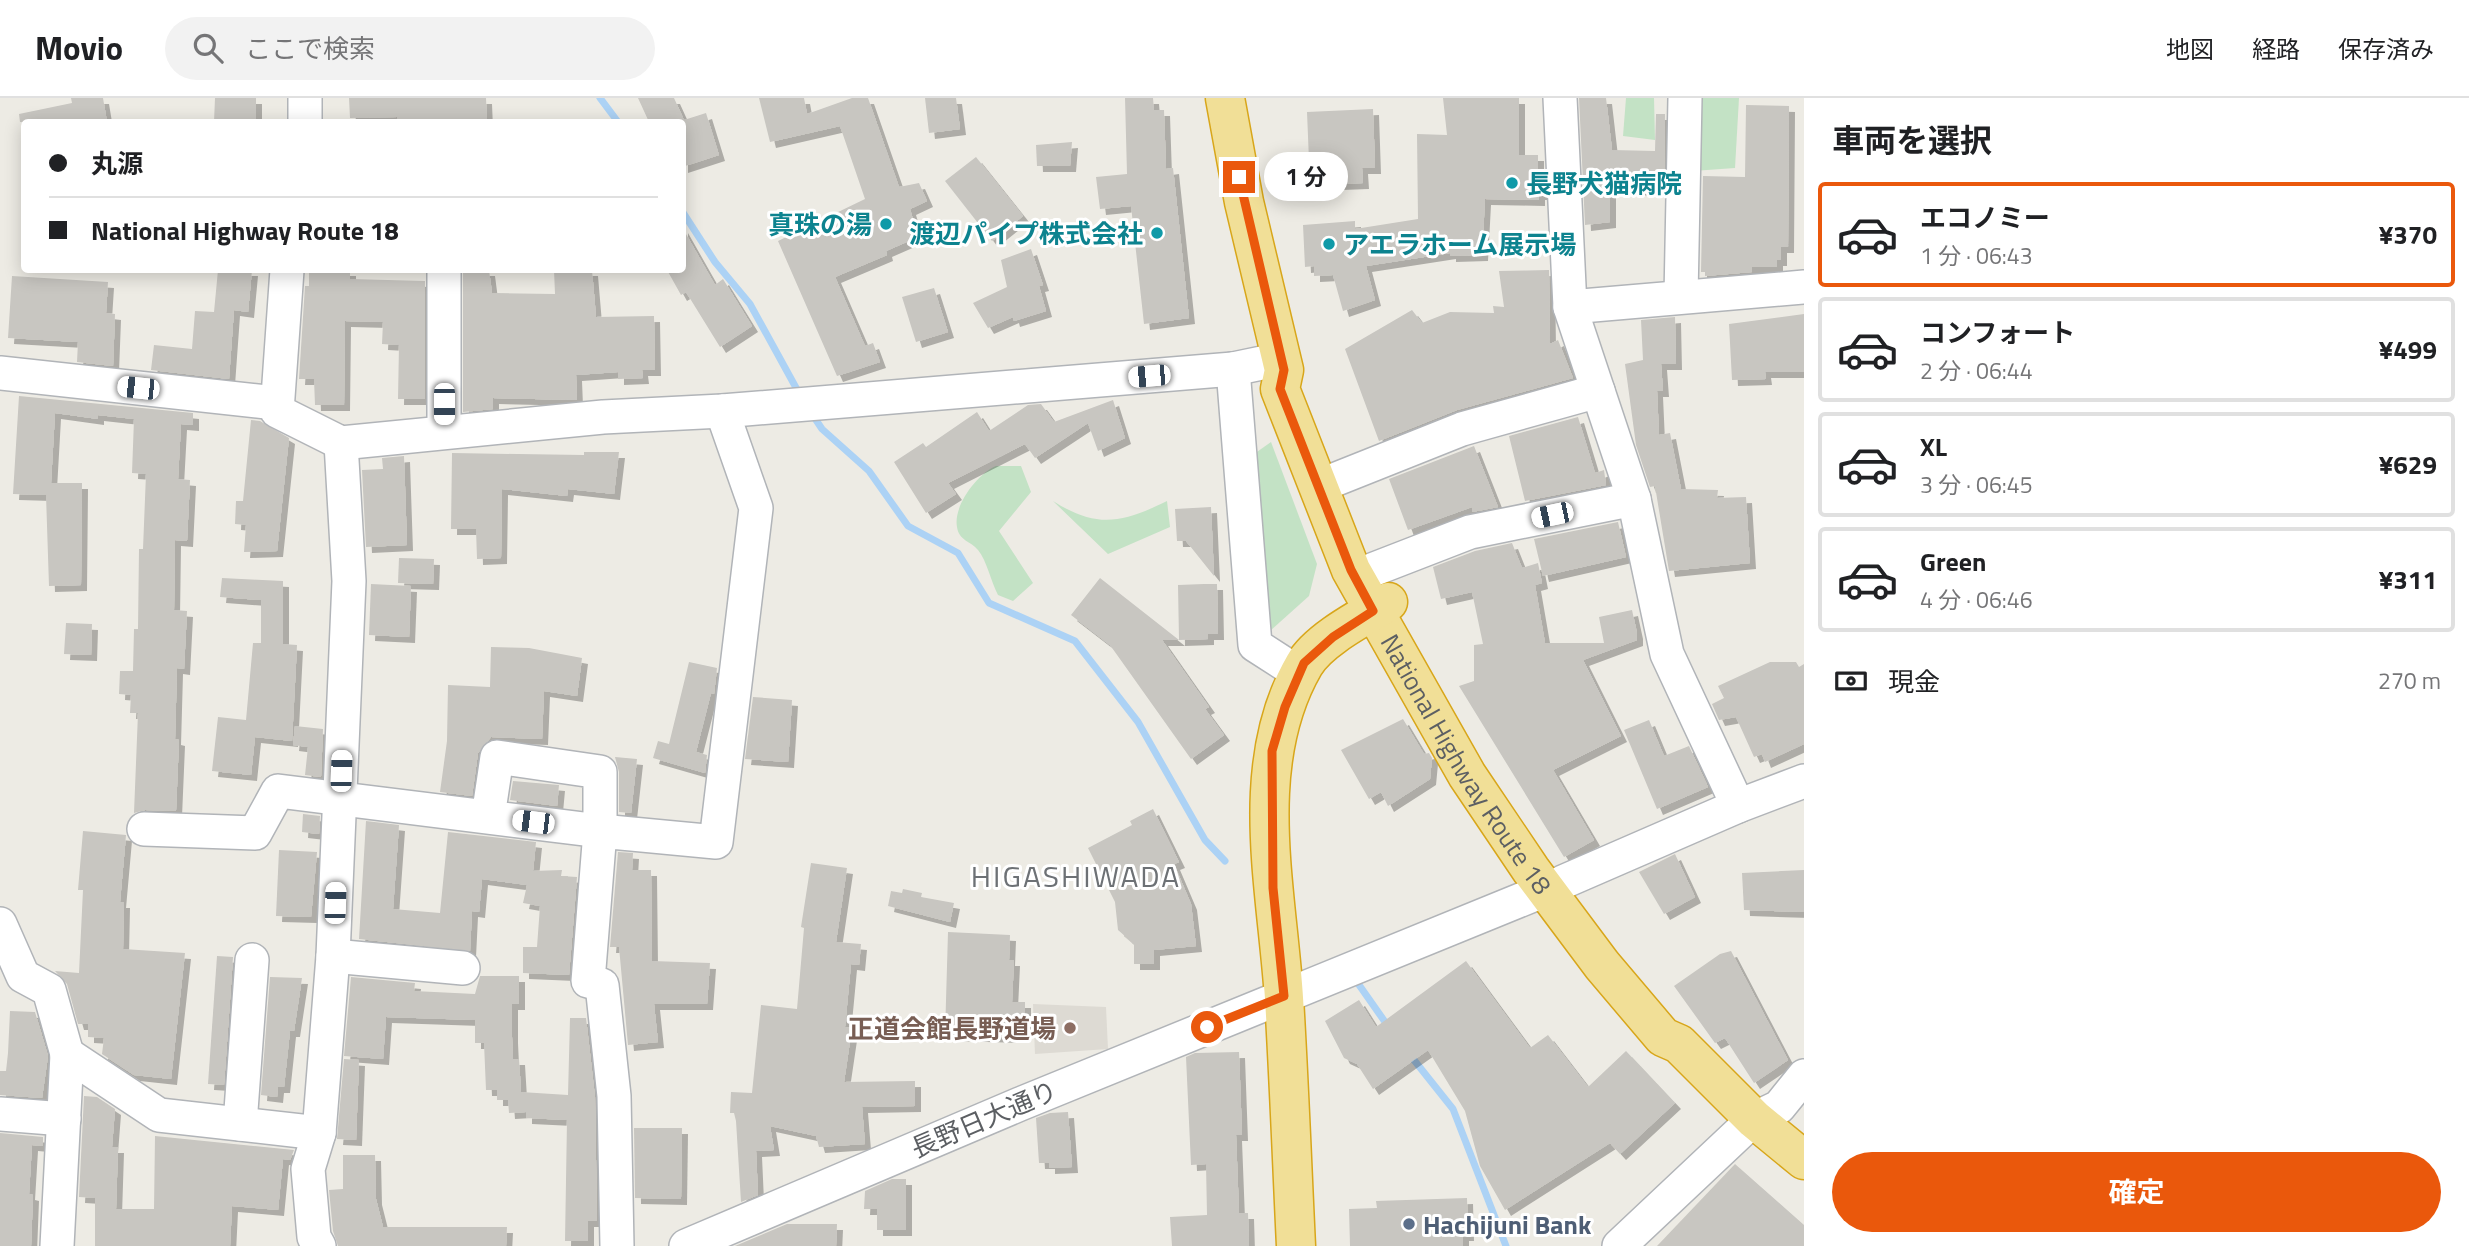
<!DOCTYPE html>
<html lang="ja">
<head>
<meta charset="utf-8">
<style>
	:root { --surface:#fff; --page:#f2f2f2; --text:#202124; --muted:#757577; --line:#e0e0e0; --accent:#ea580c }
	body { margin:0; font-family:"Titillium Web","Noto Sans JP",sans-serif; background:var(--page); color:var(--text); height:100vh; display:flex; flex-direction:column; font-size:26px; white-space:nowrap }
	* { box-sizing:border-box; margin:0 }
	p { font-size:23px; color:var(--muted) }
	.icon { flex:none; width:38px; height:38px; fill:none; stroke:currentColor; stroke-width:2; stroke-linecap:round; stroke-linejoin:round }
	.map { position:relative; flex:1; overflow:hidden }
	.panel { display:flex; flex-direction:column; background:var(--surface); width:665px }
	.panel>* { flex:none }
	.guide { position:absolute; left:21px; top:21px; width:665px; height:154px; border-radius:7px; box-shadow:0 4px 18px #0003; display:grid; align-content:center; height:154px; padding:0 28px; background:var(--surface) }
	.end { position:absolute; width:32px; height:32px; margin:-16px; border:9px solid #ea580c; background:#fff; box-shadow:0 0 0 4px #fff }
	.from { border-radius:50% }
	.bubble { position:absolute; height:49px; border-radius:24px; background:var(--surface); box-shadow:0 4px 18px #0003; font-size:23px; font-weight:700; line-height:49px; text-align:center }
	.car { position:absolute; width:21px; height:42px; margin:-21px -10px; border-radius:9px; box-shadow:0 0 5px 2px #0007; background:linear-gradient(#fff 24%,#345 0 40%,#fff 0 76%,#345 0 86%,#fff 0) }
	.guide b { display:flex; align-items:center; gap:24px; height:66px; font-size:26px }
	.guide b+b { border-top:2px solid var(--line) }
	.guide i { width:18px; height:18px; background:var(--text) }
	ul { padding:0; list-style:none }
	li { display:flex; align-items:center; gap:21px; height:105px; margin:0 14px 10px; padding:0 14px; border:4px solid var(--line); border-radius:7px }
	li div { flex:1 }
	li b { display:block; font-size:26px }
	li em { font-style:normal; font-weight:700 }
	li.on { border-color:var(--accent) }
	li>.icon { width:63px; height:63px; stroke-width:1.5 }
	h2 { padding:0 28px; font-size:32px; line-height:84px }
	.pay { display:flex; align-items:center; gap:18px; height:77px; padding:0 28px; font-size:26px }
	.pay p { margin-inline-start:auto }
	.button { display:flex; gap:14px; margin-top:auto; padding:14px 28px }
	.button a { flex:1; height:80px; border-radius:42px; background:var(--accent); color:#fff; font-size:28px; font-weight:700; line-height:80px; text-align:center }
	header { display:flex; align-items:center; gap:42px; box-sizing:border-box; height:98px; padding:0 35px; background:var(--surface); border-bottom:2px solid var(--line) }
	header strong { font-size:33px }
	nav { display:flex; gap:38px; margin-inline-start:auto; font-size:24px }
	.search { width:490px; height:63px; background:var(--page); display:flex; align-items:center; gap:18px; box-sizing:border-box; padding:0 24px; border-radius:38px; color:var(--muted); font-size:26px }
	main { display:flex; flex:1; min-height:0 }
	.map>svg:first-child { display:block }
</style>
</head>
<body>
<header>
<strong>Movio</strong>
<div class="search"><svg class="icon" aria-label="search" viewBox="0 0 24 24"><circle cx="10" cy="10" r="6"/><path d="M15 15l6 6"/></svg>ここで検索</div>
<nav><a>地図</a><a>経路</a><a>保存済み</a></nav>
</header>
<main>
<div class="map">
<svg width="1804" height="1148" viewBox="0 0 1804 1148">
	<defs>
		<filter id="shadow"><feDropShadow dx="6" dy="6" stdDeviation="0" flood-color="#0004"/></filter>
	</defs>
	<rect width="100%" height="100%" fill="#edebe4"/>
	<path fill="#dddad3" d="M1033 906 1106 909 1108 951 1035 956Z"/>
	<g fill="#c3e2c5">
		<path d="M1626 0H1654L1655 42 1623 38Z"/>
		<path d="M1693 0H1739L1735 70 1693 73Z"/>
		<path d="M1271 344 1317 466 1309 498 1270 533 1254 356Z"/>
		<path d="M996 368H1021L1031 394 999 433 1033 485 1013 503 998 497C991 484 987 463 978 452 971 443 959 443 957 429 953 408 977 376 996 368Z"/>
		<path d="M1053 403C1097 431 1122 425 1167 403L1170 429 1108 456Z"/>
	</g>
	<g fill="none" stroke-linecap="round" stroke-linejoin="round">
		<g stroke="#acd2f5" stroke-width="7">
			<path d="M600 0 618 24"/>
			<path d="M682 113 715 164 750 206 800 297"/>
			<path d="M812 316 822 331 869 373 908 428 958 455 989 505 1075 543 1138 624 1205 742 1225 763"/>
			<path d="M1357 884 1390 931"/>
			<path d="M1410 957 1453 1011 1506 1148"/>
		</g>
	</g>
	<g fill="#c8c6c1" filter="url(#shadow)">
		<path d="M71 0H103L107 24H20L19 16 72 5Z"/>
		<path d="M215 0H256V24H214Z"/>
		<path d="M349 0H486L487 24H397V19L350 20Z"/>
		<path d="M638 0H674L684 22 706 15 719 57 682 69V24H649Z"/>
		<path d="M759 0H804L807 16 852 0H868L899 89 919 85 927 103 910 111 918 139 886 153 887 157 835 179 865 248 873 245 880 264 837 278 778 143 865 101 840 28 770 44Z"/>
		<path d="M925 0H956L960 31 929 35Z"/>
		<path d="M1125 0H1153L1154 12H1164L1166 71 1173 70 1189 220 1144 226 1131 108 1100 111 1096 79 1127 76Z"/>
		<path d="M1443 0H1519V57H1538V74H1542V96H1539V102L1485 101 1482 157 1450 158V155L1366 168 1375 202 1343 213 1333 177 1314 178V168L1305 169 1303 127 1355 123V131L1418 121 1417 36 1447 37Z"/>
		<path d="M1579 0H1606L1612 52 1655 53 1656 16H1665L1664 91 1610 92V124L1585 127Z"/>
		<path d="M1746 7 1789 8 1788 149H1781V162H1777V169H1752V174L1705 178V174H1701L1703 78 1745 79Z"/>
		<path d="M1373 11 1375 70H1362L1363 85 1310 87 1307 14Z"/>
		<path d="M1072 44 1070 68H1037L1036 47Z"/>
		<path d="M976 59 1023 118 992 143 945 83Z"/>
		<path d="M682 129 715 187 723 181 752 228 720 249 686 194 681 197 667 172H682Z"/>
		<path d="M1031 151 1043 187 1039 188 1046 213 1014 223 1013 219 988 230 973 205 1007 189 1001 162Z"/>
		<path d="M218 172H252L248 214 234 212 229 281 151 272 154 247 192 251 195 213 214 214Z"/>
		<path d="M309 172H350V181L425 183V301H398L399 247 382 246 383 224 345 223 344 307H315L314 281H299L305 188H309Z"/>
		<path d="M463 172H489L492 195 555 196 554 172H592L596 219 654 218 655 272H642L643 280 618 281V274L576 277 577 302 493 300V311L463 314Z"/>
		<path d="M1549 172 1550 246 1558 242 1573 280 1457 312 1379 343 1345 251 1412 212 1422 225 1450 214 1494 215 1493 208 1504 209 1499 173Z"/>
		<path d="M12 178 108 184 106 215 115 216 113 268 77 264 78 244 8 240Z"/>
		<path d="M934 190 948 234 916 244 902 199Z"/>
		<path d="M1804 216V274H1765L1766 281 1732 282 1729 226Z"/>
		<path d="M1675 219 1676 266H1661L1663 293H1657L1659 337 1670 335 1681 391 1718 392 1717 400 1746 399 1750 465 1669 473 1655 388 1650 389 1636 347 1625 266 1643 262 1641 222Z"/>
		<path d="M19 298 193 315V327L181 326 178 381 190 382 187 443 175 442 174 512 187 513 184 571 177 570 175 641 179 642 176 713 145 712 134 715 138 615H130L131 597 119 596 120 573H133L134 531H138L139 451H143L146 376 132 375 134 321 98 317V321L55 315 51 385H82L81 487 49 488 46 397 13 396Z"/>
		<path d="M1113 302 1125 340 1098 353 1088 325 1035 360 1025 346 948 385 956 396 926 415 894 364 923 345 926 349 977 314 989 333 1028 307 1041 306 1054 324Z"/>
		<path d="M1578 319 1595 375 1604 372 1606 387 1525 403 1509 338Z"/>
		<path d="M251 322 260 323 289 340 277 453 244 454 246 427 235 426 236 403H243Z"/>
		<path d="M1474 348 1498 409 1472 414V409L1408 432 1389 381Z"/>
		<path d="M584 354H619L614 396 568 391 567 398 502 391 501 460 477 461 476 431H451L452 355 584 357Z"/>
		<path d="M404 358 407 447 366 449 362 372 383 371 382 360Z"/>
		<path d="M1211 409 1214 478 1186 443H1177L1175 411Z"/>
		<path d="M1618 424 1626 459 1543 478 1534 441Z"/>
		<path d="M1512 445 1522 470 1538 465 1542 485 1535 487 1545 545H1604L1599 519 1632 512 1637 535V542L1583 562 1621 638 1553 672 1594 742 1564 759 1459 588 1474 583V547L1483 546 1472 494 1441 501 1433 469 1475 453Z"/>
		<path d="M399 460 434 461 433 486 398 485Z"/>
		<path d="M222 480 283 483V546L297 547 292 643 255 639 251 677 212 673 218 619 246 622 253 545H261V502L220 499Z"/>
		<path d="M1100 480 1179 542H1162L1209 609 1205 611 1224 637 1191 661 1110 547 1071 517Z"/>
		<path d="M371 486 411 488 409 539 369 537Z"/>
		<path d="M1204 486H1217L1218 536H1208V541L1179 542 1178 487Z"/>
		<path d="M66 525 92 526 91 557 64 556Z"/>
		<path d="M491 549 529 550 582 560 577 598 544 593 542 641 491 639 478 655 472 698 440 694 447 643 448 587 490 589Z"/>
		<path d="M689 564 717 570 714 596 711 595 696 654 707 657 705 675 653 660 658 643 669 646Z"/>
		<path d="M1770 564H1796L1799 569 1804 566V646L1765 664 1762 656 1754 659 1736 619 1719 622 1712 606 1724 600 1718 588Z"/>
		<path d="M753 599 792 602 788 664 745 661Z"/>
		<path d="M1403 621 1424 656 1429 655 1432 660 1430 681 1388 708 1381 694 1369 701 1341 652Z"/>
		<path d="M1649 622 1664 658 1689 648 1708 689 1657 711 1624 632Z"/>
		<path d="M295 628 323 631 321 679 305 677 308 649 293 647Z"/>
		<path d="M615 659 637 661 631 715 619 714V674Z"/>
		<path d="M513 683 559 687 557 708 510 702Z"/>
		<path d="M1153 711 1179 764 1174 766 1191 806 1196 848 1154 852V866H1134V846L1118 832 1115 804 1088 750 1132 727 1130 723Z"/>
		<path d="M303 716 320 718 319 736 302 734Z"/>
		<path d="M366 723 399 727 393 811 440 815 448 734 536 744 533 773 562 772 561 778 577 779 569 877 523 875V849H537L540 808 523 805 527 787 482 781 479 814 472 813 470 853 359 841Z"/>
		<path d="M83 733 126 737 120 804H124L123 851 185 855 171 981 134 977 102 956 104 940 88 939V926H78L67 886 55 873 79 875 83 792H78Z"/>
		<path d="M279 752 317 754 311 819 276 818Z"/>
		<path d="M618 754 633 755 632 772H651L652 863 710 865 707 906H654L658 944 628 947 619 849H610Z"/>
		<path d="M1675 756 1695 799 1664 816 1639 774Z"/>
		<path d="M811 765 847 770 836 844 861 846 859 867 851 866 845 929 852 930 844 984 915 983V1008L862 1009 865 1046 819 1049 816 1038 770 1028 774 1052 756 1053 758 1097 741 1104 736 1023 734 1015H730L731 994 752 995 761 907 797 911 804 830 801 829Z"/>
		<path d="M1804 772V814L1744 812 1742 775Z"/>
		<path d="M903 791 922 795 921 799 954 805 950 824 888 808 891 793 902 795Z"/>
		<path d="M948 834 1010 837 1009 862H1014L1012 904H1025V928H1017V939L945 937Z"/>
		<path d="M1731 853 1788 962 1754 985 1725 940 1715 945 1674 888 1720 856Z"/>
		<path d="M217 858 233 859 224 987 208 986Z"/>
		<path d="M1466 863 1530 950 1548 937 1588 989 1626 953 1675 1005 1620 1056 1610 1045 1505 1112 1480 1068 1465 1013 1428 952 1373 991 1357 966 1344 960 1325 923 1359 902 1376 929Z"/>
		<path d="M480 878H519V906H512V939L513 961H519L521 994 568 997 570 920H586L595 999 597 1123H588V1143H565L567 1022 526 1020V1014L509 1015 508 1002H497V992H486L484 945H475V922L386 919 383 961 344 958 351 879 415 885 414 893 475 896Z"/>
		<path d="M270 879 302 880 294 933H290L284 989H278L277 999 261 997Z"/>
		<path d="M10 913 35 914 48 958 42 1000 0 997V973H6L8 955Z"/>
		<path d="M1239 954 1242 1037H1236L1239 1115H1248L1249 1148H1172L1170 1119 1207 1117 1206 1066 1191 1067 1186 959 1195 955Z"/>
		<path d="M344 961 359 962 356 1042 337 1041Z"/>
		<path d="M84 998 97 999 115 1011 112 1049H118L116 1111H154L155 1038 294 1052 290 1062 283 1061 278 1112 232 1108 230 1148H95V1100L79 1099Z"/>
		<path d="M1068 1014 1072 1069 1049 1070V1065H1039L1036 1020 1050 1015Z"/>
		<path d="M634 1030H682L681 1101 635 1100Z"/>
		<path d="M0 1035 43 1039V1048L32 1047 29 1096 33 1097 31 1148H0Z"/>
		<path d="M343 1057H375L376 1101 383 1129H507L506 1148H338L333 1133 329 1092 343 1091Z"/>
		<path d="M1735 1066 1804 1127V1148H1657Z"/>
		<path d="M892 1081H906V1132H877V1111H864L865 1093Z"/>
		<path d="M1467 1100 1468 1137H1463V1148H1350L1349 1111 1377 1110 1376 1103Z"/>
		<path d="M787 1126H837L836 1148H735Z"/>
	</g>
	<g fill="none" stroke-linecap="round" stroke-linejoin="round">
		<g stroke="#b1b4b8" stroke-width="36">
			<g id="minor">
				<path d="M305 0V24"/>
				<path d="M1560 0 1570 209 1634 401 1667 556 1738 708"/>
				<path d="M287 172 277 313 341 345 603 319 722 313 1233 271 1281 261"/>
				<path d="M444 172V333"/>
				<path d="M1681 198 1685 0"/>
				<path d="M1570 209 1804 189"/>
				<path d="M1233 271 1255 547 1300 576"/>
				<path d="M0 275 276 305"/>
				<path d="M1334 382 1462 331 1598 293"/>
				<path d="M1372 472 1470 434 1634 401"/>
				<path d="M144 731 255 735 278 693 600 733V674L497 659 488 719"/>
				<path d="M1563 784 1738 708 1804 683"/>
				<path d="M0 826 23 878 49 892 67 956"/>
				<path d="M333 858 463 870"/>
				<path d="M0 1016 64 1021"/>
				<path d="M240 1026 252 862"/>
				<path d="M57 1148 67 956 159 1017 319 1035"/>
				<path d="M319 1148 314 1139 308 1071 319 1035 333 858 349 483 341 345"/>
				<path d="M617 1148 614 998 602 887 588 883 600 733 716 744 756 410 722 313"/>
				<path d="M686 1148 1020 1006 1545 792"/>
				<path d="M1619 1148 1754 1021 1779 1009 1804 978"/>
			</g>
		</g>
		<g stroke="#d8a61a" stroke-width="41">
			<g id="highway">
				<path id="s1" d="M1225 0 1244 104 1284 272 1280 291 1351 472 1467 677 1531 772 1602 867 1663 939 1679 946 1754 1021 1804 1062"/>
				<path d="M1296 1148C1292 1065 1289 982 1284 900 1277 791 1246 667 1304 567 1318 542 1363 519 1388 504"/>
			</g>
		</g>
		<use href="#minor" stroke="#fff" stroke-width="33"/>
		<use href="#highway" stroke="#f1df97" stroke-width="38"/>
	</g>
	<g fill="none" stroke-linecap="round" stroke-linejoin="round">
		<path stroke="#ea580c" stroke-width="9" d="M1207 929 1284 898 1273 790 1272 653 1285 609 1304 565 1333 539 1373 513 1351 472 1280 291 1284 272 1239 79"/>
	</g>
	<g fill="#0f9aa8" stroke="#fff" stroke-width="2.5">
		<circle cx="1512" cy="85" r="7"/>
		<circle cx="886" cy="126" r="7"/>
		<circle cx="1157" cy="135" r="7"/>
		<circle cx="1329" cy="146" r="7"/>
	</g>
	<circle fill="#8d6e63" stroke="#fff" stroke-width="2.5" cx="1070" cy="930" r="7"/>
	<circle fill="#5c6f8a" stroke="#fff" stroke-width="2.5" cx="1409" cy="1126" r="7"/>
	<g text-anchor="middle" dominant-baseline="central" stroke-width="6" stroke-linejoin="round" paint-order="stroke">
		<g font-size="26" font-weight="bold" fill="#0d838f" stroke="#fff" text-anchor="start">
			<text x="1526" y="85">長野犬猫病院</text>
			<text x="872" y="126" text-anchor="end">真珠の湯</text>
			<text x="1143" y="135" text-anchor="end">渡辺パイプ株式会社</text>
			<text x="1343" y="146">アエラホーム展示場</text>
		</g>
		<g font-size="26" fill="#5c5f63" stroke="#fff">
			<text stroke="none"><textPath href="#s1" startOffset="718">National Highway Route 18</textPath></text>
			<text transform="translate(984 1021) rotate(-23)">長野日大通り</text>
		</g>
		<g font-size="26" font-weight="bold" fill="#785e54" stroke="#fff" text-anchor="end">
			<text x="1056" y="930">正道会館長野道場</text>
		</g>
		<g font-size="26" font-weight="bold" fill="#4e5e75" stroke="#fff" text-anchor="start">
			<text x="1423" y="1126">Hachijuni Bank</text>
		</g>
		<g font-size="30" letter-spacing="2" fill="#6d7175" stroke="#fff">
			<text x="1076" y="778">HIGASHIWADA</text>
		</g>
	</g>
</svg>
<i class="end from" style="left:1207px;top:929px"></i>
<i class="end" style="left:1239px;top:79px"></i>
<div class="bubble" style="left:1264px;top:54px;width:84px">1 分</div>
<i class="car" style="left:1149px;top:278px;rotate:265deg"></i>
<i class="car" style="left:138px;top:290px;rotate:276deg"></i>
<i class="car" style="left:444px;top:306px;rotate:180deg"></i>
<i class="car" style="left:1552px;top:417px;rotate:258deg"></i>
<i class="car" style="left:341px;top:673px;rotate:2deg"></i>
<i class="car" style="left:533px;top:724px;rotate:277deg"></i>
<i class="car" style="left:335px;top:805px;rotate:2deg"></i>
<div class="guide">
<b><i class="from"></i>丸源</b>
<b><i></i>National Highway Route 18</b>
</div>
</div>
<section class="panel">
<h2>車両を選択</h2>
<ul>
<li class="on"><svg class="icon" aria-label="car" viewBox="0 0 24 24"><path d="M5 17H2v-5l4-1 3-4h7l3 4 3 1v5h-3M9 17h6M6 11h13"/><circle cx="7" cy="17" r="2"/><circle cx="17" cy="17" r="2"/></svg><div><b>エコノミー</b><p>1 分 · 06:43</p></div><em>¥370</em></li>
<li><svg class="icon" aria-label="car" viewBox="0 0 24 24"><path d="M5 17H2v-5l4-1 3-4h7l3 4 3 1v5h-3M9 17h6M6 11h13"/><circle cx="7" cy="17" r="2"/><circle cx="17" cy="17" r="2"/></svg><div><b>コンフォート</b><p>2 分 · 06:44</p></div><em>¥499</em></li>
<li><svg class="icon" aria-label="car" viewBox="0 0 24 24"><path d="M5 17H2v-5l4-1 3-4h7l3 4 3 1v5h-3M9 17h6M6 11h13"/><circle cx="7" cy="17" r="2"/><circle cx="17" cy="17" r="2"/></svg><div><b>XL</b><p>3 分 · 06:45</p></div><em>¥629</em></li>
<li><svg class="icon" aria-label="car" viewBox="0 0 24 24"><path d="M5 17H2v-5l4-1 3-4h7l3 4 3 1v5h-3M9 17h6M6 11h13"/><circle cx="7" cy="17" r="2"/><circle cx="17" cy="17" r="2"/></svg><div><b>Green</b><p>4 分 · 06:46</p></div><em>¥311</em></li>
</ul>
<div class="pay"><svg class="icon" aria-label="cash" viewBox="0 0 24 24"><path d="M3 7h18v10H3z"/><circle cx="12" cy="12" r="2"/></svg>現金<p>270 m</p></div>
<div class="button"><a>確定</a></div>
</section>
</main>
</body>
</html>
